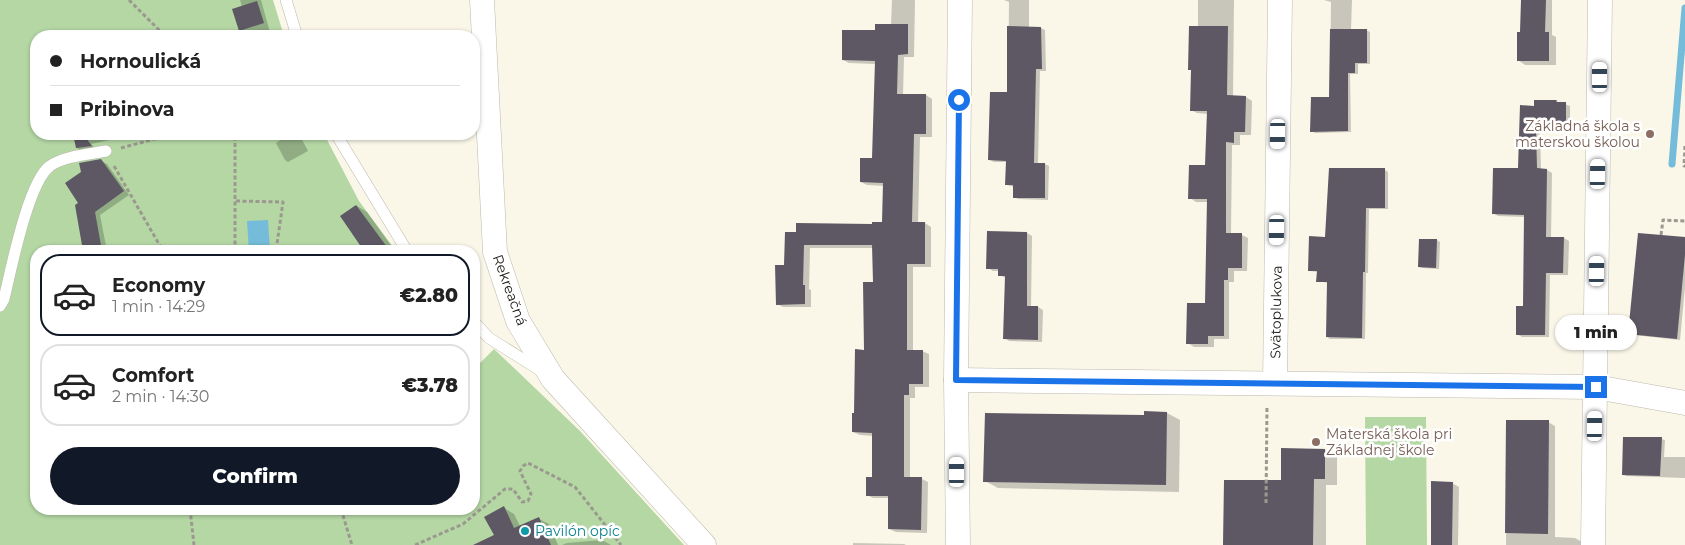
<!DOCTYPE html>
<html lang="en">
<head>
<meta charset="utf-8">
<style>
	:root { --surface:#fff; --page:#f6f6f6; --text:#222; --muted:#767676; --line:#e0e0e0; --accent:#111827 }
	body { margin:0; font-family:Montserrat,sans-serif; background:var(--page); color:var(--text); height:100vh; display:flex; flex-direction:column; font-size:19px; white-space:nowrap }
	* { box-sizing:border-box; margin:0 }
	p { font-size:16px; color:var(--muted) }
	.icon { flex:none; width:28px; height:28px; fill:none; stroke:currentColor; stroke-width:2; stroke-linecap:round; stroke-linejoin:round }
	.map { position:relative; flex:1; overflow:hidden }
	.details { position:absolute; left:30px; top:245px; width:450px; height:270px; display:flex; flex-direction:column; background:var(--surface); border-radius:20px; box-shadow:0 1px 4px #0004 }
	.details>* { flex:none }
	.guide { position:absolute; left:30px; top:30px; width:450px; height:110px; border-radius:20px; box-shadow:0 1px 4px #0004; display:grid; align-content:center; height:110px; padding:0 20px; background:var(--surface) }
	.end { position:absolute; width:22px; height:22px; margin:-11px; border:6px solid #1a73e8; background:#fff; box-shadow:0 0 0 2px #fff }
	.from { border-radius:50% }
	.bubble { position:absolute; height:35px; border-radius:18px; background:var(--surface); box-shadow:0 1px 4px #0004; font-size:16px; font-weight:800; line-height:35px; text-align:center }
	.car { position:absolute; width:15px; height:30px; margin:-15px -8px; border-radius:6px; box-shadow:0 0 4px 1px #0007; background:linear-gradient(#fff 24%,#345 0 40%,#fff 0 76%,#345 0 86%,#fff 0) }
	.guide b { display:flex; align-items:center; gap:18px; height:48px; font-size:19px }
	.guide b+b { border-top:1px solid var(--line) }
	.guide i { width:12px; height:12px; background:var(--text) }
	ul { padding:9px 0 0; list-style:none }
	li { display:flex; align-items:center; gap:15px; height:82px; margin:0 10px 8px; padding:0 10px; border:2px solid var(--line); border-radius:20px }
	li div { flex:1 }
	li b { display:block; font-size:19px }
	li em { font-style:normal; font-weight:800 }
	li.current { border-color:var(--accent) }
	li>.icon { width:45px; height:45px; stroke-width:1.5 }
	.button { display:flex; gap:10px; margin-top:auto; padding:10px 20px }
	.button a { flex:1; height:58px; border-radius:30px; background:var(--accent); color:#fff; font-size:20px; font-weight:800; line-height:58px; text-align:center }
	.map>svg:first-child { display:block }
</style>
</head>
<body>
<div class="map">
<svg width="1685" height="545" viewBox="0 0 1685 545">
	<rect width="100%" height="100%" fill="#faf7e9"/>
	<g fill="#b4d7a4">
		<path d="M0 0H273L284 36H36V134H324L359 201 396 251H36V509H474V355L480 363 494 349 580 431 684 545H0Z"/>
		<path d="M1365 417H1426L1427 545H1366Z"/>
	</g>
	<path fill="#74bcd9" d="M268 220 270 251H249L247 221Z"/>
	<g fill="#0003">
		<path d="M240 0H261L271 36H242L234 10 242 7Z"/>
		<path d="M892 0H915L914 57H904L903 95H926L932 99V137H920L918 223H925L931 227V267H913V351H922L929 354V387H915V398H910V479H922L928 482 927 533 896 532 889 529 890 498H873L867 495 873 478 874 436 860 435 853 432 874 283 873 248H810L809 289 811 290V307H783L777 304 786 266 798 233 883 223 885 186 867 185 861 182 873 159 876 64 849 63 843 60 876 31 891 25Z"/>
		<path d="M1004 0H1029V28H1041L1045 30 1046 71H1040L1038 164H1045L1049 166 1048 200 1018 199 1014 197V187L1007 185V162H994L990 160 1008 94 1009 2Z"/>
		<path d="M1198 0H1234L1233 97H1246L1252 101 1251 135H1240V145H1232L1231 234 1242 235 1248 238 1247 271H1234V282H1229V339H1214V347H1194L1188 343 1206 305 1208 202H1196L1190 198 1207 166 1208 114 1197 113 1191 110 1198 28Z"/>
		<path d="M1324 0H1352L1351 30H1366L1370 32V64H1358V74H1350L1351 132 1315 133 1312 131 1330 98 1331 2Z"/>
		<path d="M1523 0H1552V35L1556 37V65H1525L1518 60Z"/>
		<path d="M1556 101 1570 106V132H1540L1541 170H1547L1552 173 1551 238H1564L1569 241 1568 275H1550L1549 337H1522L1517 334 1525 307V217L1498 216 1493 213 1520 169 1535 107Z"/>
		<path d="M74 134H124V137L91 144 94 147 80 150 77 148Z"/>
		<path d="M289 134H299L308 151 288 162 285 160 276 143Z"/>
		<path d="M101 161 107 164 129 195 100 215 107 251H85L76 206 80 203Z"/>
		<path d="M1385 170 1388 172V209H1369L1368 273H1366L1365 339H1330L1327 337 1328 283 1318 281V272L1310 271 1327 238Z"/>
		<path d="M357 206 367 212 395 251H365L342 217Z"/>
		<path d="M988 232 1027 233 1032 236 1031 307H1038L1043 310 1042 342 1009 341 1005 338 1006 278 999 275V271H993L988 268Z"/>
		<path d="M1685 239V287L1680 340 1633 335 1630 334Z"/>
		<path d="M1437 240 1440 242 1439 269 1422 268 1419 267Z"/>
		<path d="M1145 412 1167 413 1180 420 1179 492 998 488 985 481 1145 416Z"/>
		<path d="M1507 421 1548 422 1555 426V537L1575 538 1582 542V545H1506Z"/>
		<path d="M1661 439 1665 440 1664 457H1685V478L1626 476 1623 474Z"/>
		<path d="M1325 450 1337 457V485H1326V545H1224L1282 482Z"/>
		<path d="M1452 483 1459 487 1458 545H1433Z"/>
		<path d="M504 508 514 514 520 526 539 519 549 524 558 545H474L496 536Z"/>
		<path d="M602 540 611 545H562L567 543Z"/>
		<path d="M853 543 904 544 906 545H853Z"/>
	</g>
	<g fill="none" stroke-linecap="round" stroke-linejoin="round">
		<path stroke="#74bcd9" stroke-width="7" d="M1672 164 1685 8"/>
	</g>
	<g fill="#5d5864">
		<path d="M1521 0H1546L1545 32H1549V61H1517V32H1520Z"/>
		<path d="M257 1 264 23 239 31 232 9Z"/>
		<path d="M875 24H908V54L898 55 897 94H926V134H914L912 222H925V264H907V350H923V384H909V395H904V477H922L921 530 888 529V496H866V477H872V433L852 432V413H854L855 349 864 350 863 282H873L872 245H804L803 285H805V304L776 305 775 265H784L785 232H796V223L872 224V222H882L883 183 860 182V158H872L875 61 842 60V30H875Z"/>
		<path d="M1007 26 1041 27 1042 69H1036L1034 163H1045V198H1013V185H1005L1006 161 988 160 990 92H1007Z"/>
		<path d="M1189 26H1228L1227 95 1246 96 1245 132H1234V143L1226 142V233H1242V268H1228V280H1224V336H1208V344H1186L1187 303H1205L1207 199H1188L1189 165H1205L1207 111H1190L1191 70H1188Z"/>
		<path d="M1330 29H1367V63H1355V73H1348V131L1310 132 1311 97H1329Z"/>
		<path d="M1534 100H1557L1556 102H1566V130H1536L1537 168 1547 169 1546 237H1564L1563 273H1546L1545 335H1516V306H1523L1524 215 1492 214 1493 168H1518L1520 105 1534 106Z"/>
		<path d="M73 134H83L92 146 76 148Z"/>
		<path d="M101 159 124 191 95 212 102 251H83L75 205 78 203 65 183 81 172 79 163Z"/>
		<path d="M1329 168H1385V208H1366L1365 272H1363L1362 338 1326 337 1327 282H1316L1317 271H1308L1309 236 1325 237Z"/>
		<path d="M356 205 390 251H364L340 216Z"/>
		<path d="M987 231 1027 232V306H1038V340L1003 339 1005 276H998V269H986Z"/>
		<path d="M1638 233 1685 237V255L1677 339 1628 334Z"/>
		<path d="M1419 239H1437L1436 268 1418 267Z"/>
		<path d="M1144 411 1167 412 1166 485 983 482 985 413 1144 415Z"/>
		<path d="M1506 420H1549L1548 534 1505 533Z"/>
		<path d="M1623 437H1662L1660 476 1622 475Z"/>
		<path d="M1281 448 1325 449V479H1314L1313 545H1223L1224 480H1281Z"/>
		<path d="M1431 481 1453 482 1452 545H1431Z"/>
		<path d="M504 506 514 528 539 517 551 545H473L494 535 484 517Z"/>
	</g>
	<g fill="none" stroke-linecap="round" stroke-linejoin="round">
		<g stroke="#bbb9ac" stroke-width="12">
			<g id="lane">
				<path d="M286 0 297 36"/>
				<path d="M336 134 407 251"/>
				<path d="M0 306 4 299C11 270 28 182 50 166 63 156 91 154 106 151"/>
				<path d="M474 322 489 338 543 372"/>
			</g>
		</g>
		<g stroke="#bbb9ac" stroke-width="25">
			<g id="street">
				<path d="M482 0 495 252 518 321 553 379 704 545"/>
				<path d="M956 380 1596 387 1685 403"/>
				<path d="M1275 383 1280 0"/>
				<path d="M958 545 956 380 960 0"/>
				<path d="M1593 545 1600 0"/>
			</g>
		</g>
		<g stroke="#9b998f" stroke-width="3" stroke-dasharray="4 2.5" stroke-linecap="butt">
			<path d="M129 0 165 36"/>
			<path d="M1685 146 1684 166H1685"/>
			<path d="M121 148 173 134"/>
			<path d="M114 166 163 251"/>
			<path d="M236 201 283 202 276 251"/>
			<path d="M1661 235 1663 220 1685 221"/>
			<path d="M235 251V134"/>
			<path d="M322 251H332"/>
			<path d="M1266 503 1267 406"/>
			<path d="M190 509 194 545"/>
			<path d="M341 509 352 545"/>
			<path d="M415 545 463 524 505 489H513L522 502 528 501 531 494 520 471 523 466 528 463 575 487 621 545"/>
		</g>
		<use href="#lane" stroke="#fff" stroke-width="11"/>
		<use href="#street" stroke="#fff" stroke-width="24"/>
	</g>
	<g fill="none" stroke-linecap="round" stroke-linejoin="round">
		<path stroke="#1a73e8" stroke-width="6" d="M959 100 956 380 1596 387"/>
	</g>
	<g fill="#8d6e63" stroke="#fff" stroke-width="2">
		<circle cx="1650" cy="134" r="5"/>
		<circle cx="1316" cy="442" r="5"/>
	</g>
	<circle fill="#0f9aa8" stroke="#fff" stroke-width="2" cx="525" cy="531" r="5"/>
	<g text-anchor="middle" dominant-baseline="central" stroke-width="5" stroke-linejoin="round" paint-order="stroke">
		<g font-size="14" fill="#785e54" stroke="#fff" text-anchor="end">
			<text x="1640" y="126">Základná škola s<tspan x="1640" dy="16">materskou školou</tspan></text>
			<text x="1326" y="434" text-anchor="start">Materská škola pri<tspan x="1326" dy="16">Základnej škole</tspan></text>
		</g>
		<g font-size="14" fill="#22211c" stroke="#fff">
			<text transform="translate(510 290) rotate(70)">Rekreačná</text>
			<text transform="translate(1276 312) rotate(-89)">Svätoplukova</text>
		</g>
		<g font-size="14" fill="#0d838f" stroke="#fff" text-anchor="start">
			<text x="535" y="531">Pavilón opíc</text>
		</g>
	</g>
</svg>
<i class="end from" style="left:959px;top:100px"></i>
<i class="end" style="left:1596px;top:387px"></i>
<div class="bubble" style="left:1555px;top:315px;width:82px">1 min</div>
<i class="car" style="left:1600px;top:77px;rotate:0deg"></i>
<i class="car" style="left:1278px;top:134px;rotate:181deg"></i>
<i class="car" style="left:1598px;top:174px;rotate:1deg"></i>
<i class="car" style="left:1277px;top:230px;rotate:181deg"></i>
<i class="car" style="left:1597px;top:271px;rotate:1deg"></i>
<i class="car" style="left:1595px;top:426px;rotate:1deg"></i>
<i class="car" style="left:957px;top:472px;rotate:0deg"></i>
<div class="guide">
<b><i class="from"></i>Hornoulická</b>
<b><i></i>Pribinova</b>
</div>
<section class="details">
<ul>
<li class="current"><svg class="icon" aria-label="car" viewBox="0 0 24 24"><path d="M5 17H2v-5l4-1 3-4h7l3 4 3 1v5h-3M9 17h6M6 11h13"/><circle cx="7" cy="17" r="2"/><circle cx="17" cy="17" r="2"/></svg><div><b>Economy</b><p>1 min · 14:29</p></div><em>€2.80</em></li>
<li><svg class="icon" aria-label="car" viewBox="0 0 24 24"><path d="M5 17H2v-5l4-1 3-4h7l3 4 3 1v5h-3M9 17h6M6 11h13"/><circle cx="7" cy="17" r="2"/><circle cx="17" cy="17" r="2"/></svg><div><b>Comfort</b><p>2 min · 14:30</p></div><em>€3.78</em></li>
</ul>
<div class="button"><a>Confirm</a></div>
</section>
</div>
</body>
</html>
